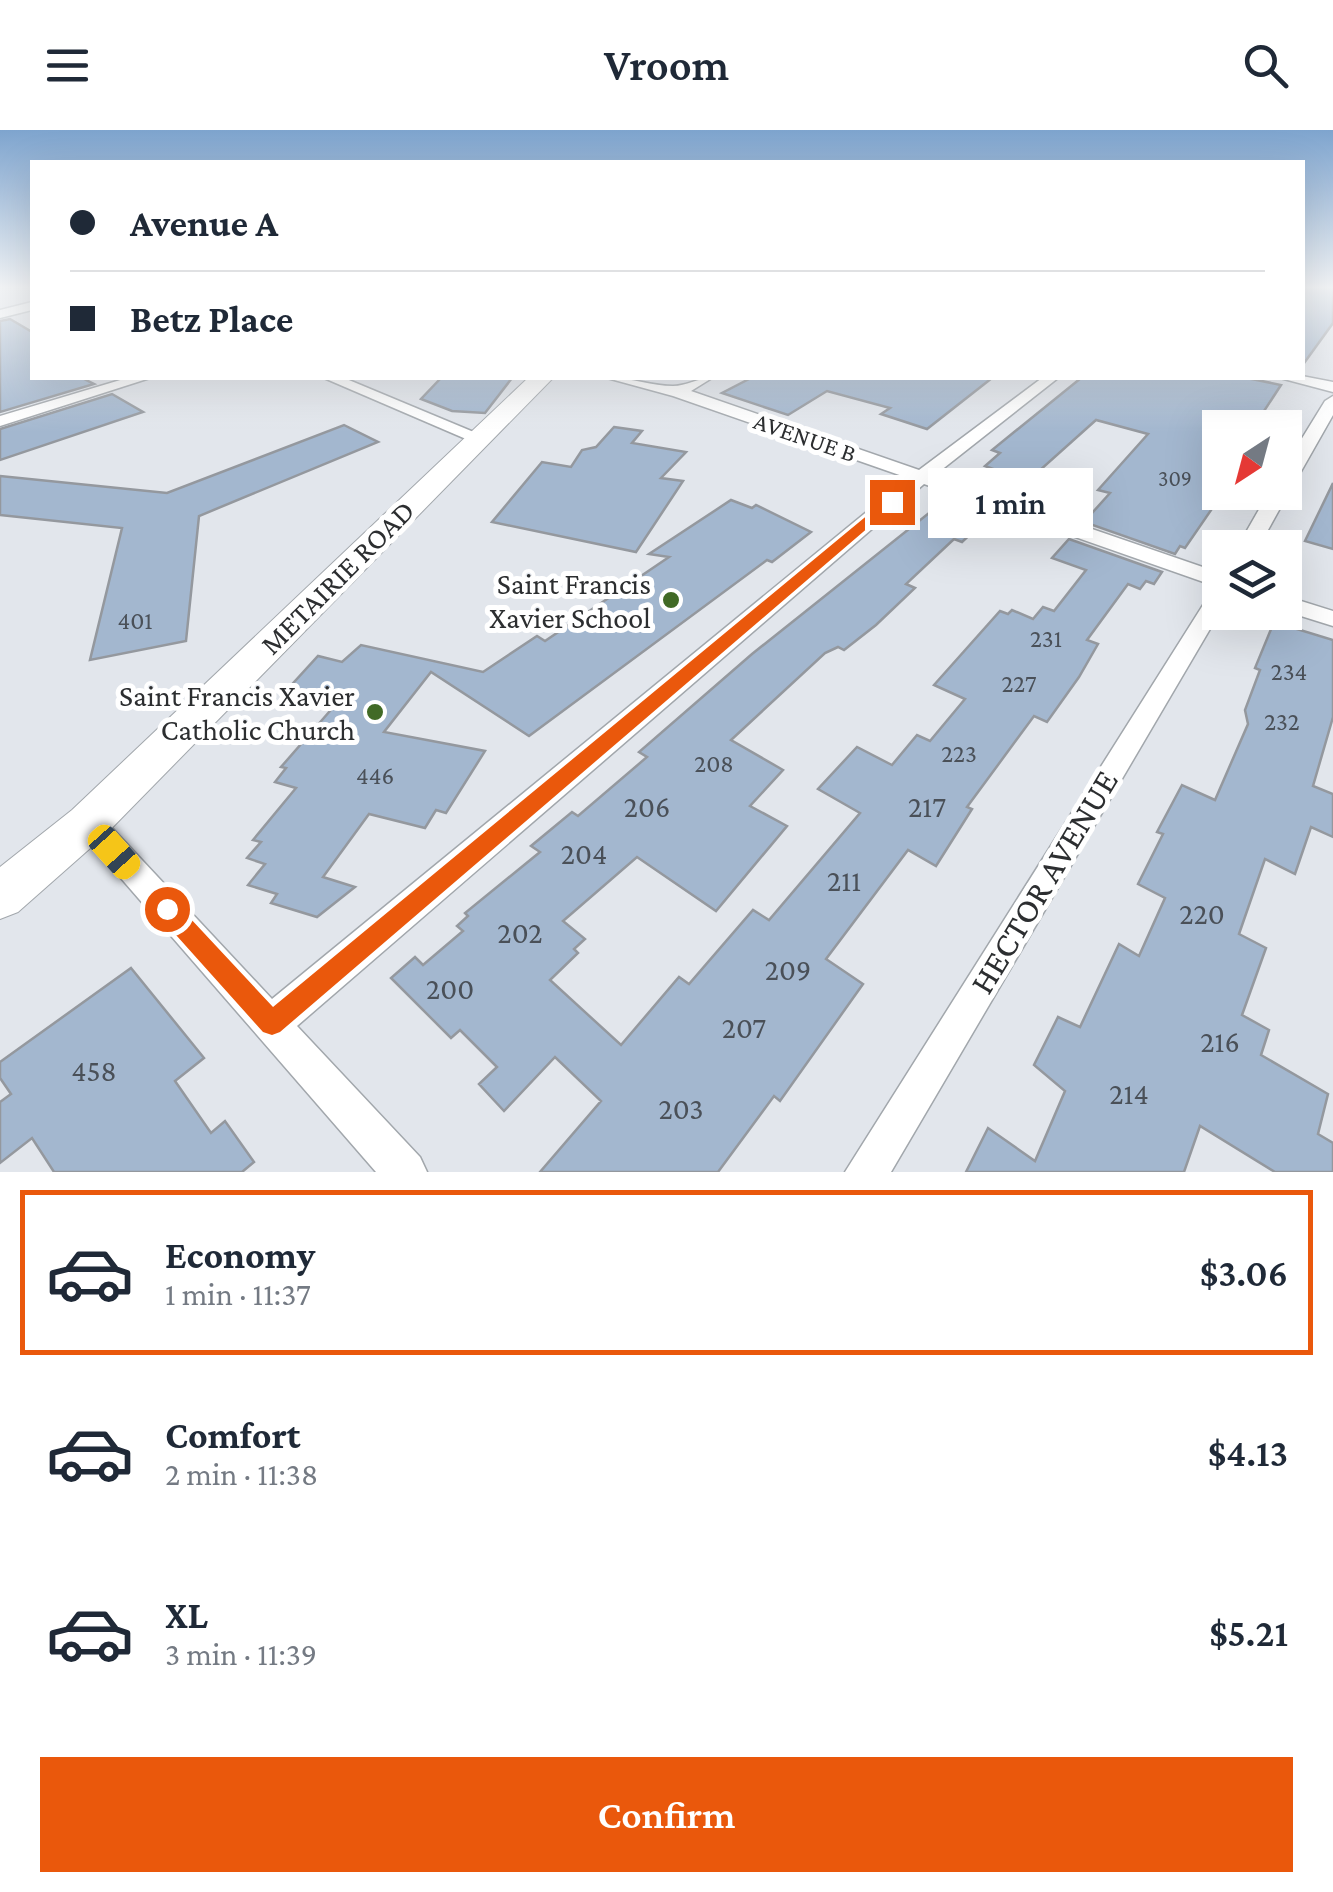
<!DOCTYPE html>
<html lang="en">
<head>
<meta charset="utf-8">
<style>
	:root { --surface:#fff; --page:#f2f2f3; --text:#1f2937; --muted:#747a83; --line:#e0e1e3; --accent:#ea580c }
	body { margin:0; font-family:"Crimson Pro",serif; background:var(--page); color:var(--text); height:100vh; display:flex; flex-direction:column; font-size:38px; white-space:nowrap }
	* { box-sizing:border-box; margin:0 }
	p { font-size:32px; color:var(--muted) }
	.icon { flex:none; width:55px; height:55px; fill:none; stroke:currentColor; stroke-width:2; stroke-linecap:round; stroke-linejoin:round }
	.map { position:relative; height:1042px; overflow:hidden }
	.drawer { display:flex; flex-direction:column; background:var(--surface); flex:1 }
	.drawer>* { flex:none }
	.guide { position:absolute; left:30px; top:30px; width:1275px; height:220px; border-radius:0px; box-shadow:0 10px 40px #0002; display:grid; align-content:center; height:220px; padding:0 40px; background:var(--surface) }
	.needle { width:65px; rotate:216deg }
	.fabs { position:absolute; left:1202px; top:280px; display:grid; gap:20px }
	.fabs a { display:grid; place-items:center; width:100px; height:100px; border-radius:0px; background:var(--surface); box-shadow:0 10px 40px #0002; font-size:50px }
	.end { position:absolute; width:45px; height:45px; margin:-22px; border:12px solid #ea580c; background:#fff; box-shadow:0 0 0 5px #fff }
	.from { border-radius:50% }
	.bubble { position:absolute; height:70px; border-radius:0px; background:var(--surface); box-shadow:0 10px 40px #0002; font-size:32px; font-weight:600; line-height:70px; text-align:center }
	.car { position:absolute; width:30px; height:60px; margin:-30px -15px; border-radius:12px; box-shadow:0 0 8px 2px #0007; background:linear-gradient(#f5c518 24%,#345 0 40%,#f5c518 0 76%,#345 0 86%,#f5c518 0) }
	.guide b { display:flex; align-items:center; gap:35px; height:95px; font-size:38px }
	.guide b+b { border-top:2px solid var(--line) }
	.guide i { width:25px; height:25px; background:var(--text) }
	ul { padding:18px 0 0; list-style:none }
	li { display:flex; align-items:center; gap:30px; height:165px; margin:0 20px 15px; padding:0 20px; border:5px solid transparent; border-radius:0px }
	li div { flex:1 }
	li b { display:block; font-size:38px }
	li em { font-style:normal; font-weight:600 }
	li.on { border-color:var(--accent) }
	li>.icon { width:90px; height:90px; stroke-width:1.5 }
	.action { display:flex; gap:20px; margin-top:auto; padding:20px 40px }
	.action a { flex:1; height:115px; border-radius:0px; background:var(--accent); color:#fff; font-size:40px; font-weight:600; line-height:115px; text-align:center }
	header { display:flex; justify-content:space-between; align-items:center; height:130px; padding:0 40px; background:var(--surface); font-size:45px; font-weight:600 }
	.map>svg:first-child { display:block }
</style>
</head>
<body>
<header><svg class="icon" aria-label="menu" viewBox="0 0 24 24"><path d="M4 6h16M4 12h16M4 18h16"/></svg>Vroom<svg class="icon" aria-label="search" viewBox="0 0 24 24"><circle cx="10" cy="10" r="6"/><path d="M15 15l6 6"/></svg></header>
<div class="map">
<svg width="1333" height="1042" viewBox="0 0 1333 1042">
	<rect width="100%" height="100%" fill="#e2e6ec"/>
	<g fill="#a3b7cf" stroke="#94989e" stroke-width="2.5">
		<path d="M1302 156H1333V193L1302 236Z"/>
		<path d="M10 189 32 202V248H82L94 254 0 282V191Z"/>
		<path d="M441 248H512L485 283 452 281 421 269Z"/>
		<path d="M751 248H992L927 299 881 284 890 278 827 261 788 285 722 263Z"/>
		<path d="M1081 248H1247L1281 255 1253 298H1220V367L1185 418 1180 416 1175 424 1084 392 1110 363 1098 360 1148 304 1096 290 1010 367 974 354 993 339 985 336 1000 323 992 320Z"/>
		<path d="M112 264 143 282 0 330V299Z"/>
		<path d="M344 295 378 312 199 386 186 511 90 530 122 398 0 385V346L167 363Z"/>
		<path d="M614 297 642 301 632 313 686 322 661 348 683 351 636 422 492 392 542 332 571 337 582 320 596 317Z"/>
		<path d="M1333 353V419L1305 411Z"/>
		<path d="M956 369 994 382 962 412 954 409 906 454 915 458 876 495 844 520 838 517 825 523 731 610 783 640 750 676 787 696 716 781 637 727 563 791 585 809 574 819 578 823 550 850 621 915 679 847 689 854 753 780 769 790 860 683 818 659 857 617 892 635 917 605 930 611 965 569 934 555 1000 481 1008 484 1012 480 1033 489 1043 477 1054 481 1086 440 1052 428 1069 409 1162 442 1154 454 1146 451 1140 459 1128 454 1087 510 1098 514 1079 547 1047 592 1034 586 967 677 972 679 936 736 908 720 826 829 863 854 780 971 774 966 718 1042H540L601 971 555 927 504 981 479 954 497 937 460 900 451 908 391 848 415 827 423 835 463 801 457 796 468 786 465 783 540 722 531 716 572 682 578 686 647 627 639 622 752 524 929 383Z"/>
		<path d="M731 370 752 378 756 375 811 402 772 432 767 430 529 606 431 542 384 602 485 621 446 683 436 680 425 698 369 684 323 747 355 757 317 787 271 773 277 764 248 755 265 734 247 728 261 712 253 710 296 658 275 652 286 638 281 637 336 574 285 562 318 526 342 532 361 515 483 542 537 506 545 511 669 427 649 424Z"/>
		<path d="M1274 492 1333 510V587L1313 656 1333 664V707L1311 697 1295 744 1265 729 1239 804 1266 818 1242 885 1269 900 1261 925 1328 964 1318 1004 1333 1013V1042H1275L1200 996 1184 1042H966L988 998 1035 1031 1065 961 1034 935 1058 887 1080 897 1119 814 1139 826 1165 768 1138 754 1163 704 1157 702 1182 655 1215 670 1248 594 1245 580 1260 540 1255 538Z"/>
		<path d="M131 838 204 928 175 951 211 1003 225 991 254 1032 242 1042H54L32 1008 0 1033V972L11 964 0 948V932Z"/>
	</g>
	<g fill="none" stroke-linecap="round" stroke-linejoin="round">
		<g stroke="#a2a7ac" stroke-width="3">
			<g id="street">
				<path d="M32 172V180L0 188V180Z"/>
				<path d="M1302 246 1333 252V262L1280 248Z"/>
				<path d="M127 248H150L0 296V286Z"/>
				<path d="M324 248H344L488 308 473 312Z"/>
				<path d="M607 248C630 247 651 256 673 256 686 256 698 248 712 248L691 261 919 340 1042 248H1058L935 345 1220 443V482L891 1042H845L1215 456 924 354 297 896 420 1027 427 1042H376L73 693 77 684 88 681 99 684 272 869 908 348 673 266Z"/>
				<path d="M1333 266V285L1295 352 1285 358 1289 362 1258 418H1237L1269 362H1285V336L1325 271Z"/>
				<path d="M1285 466 1333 481V496L1285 481Z"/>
			</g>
		</g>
		<g stroke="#a2a7ac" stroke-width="2">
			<path id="secondary" d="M528 248H553L104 706 18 782 0 789V737L72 680Z"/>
		</g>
		<use href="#street" fill="#fff" fill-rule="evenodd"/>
		<use href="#secondary" fill="#fff" fill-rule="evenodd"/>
	</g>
	<linearGradient id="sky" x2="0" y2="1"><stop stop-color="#7ea4ce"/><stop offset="0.52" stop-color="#f2f4f6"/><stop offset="1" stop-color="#f2f4f6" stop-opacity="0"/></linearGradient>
	<rect width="1333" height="302" fill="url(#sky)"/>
	<path fill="#ea580c" d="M887 369 898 372 280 902 272 905 263 902 159 786V772H175L273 877Z"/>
	<g fill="#416a26" stroke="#fff" stroke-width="4">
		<circle cx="671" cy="470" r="10"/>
		<circle cx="375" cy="582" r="10"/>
	</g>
	<g text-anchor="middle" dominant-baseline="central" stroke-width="10" stroke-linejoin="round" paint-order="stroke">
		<g font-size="22" fill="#4a5058">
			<text x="1175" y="348">309</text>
		</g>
		<g font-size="25" fill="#2c2e30" stroke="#fff">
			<text transform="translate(805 307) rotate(19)">AVENUE B</text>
		</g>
		<g font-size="25" fill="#4a5058">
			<text x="135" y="490">401</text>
			<text x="1046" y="508">231</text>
			<text x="1289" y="541">234</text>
			<text x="1019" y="553">227</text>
			<text x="1282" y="591">232</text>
			<text x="959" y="623">223</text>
			<text x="714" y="633">208</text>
			<text x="375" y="645">446</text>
		</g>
		<g font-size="30" fill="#2c2e30" stroke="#fff">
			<text transform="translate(337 447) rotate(-45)">METAIRIE ROAD</text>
		</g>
		<g font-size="30" fill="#2c2e30" stroke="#fff" text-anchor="end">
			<text x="651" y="453">Saint Francis<tspan x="651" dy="34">Xavier School</tspan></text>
			<text x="355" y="565">Saint Francis Xavier<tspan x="355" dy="34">Catholic Church</tspan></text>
		</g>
		<g font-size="30" fill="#4a5058">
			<text x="647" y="676">206</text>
			<text x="927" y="676">217</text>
			<text x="584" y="723">204</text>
			<text x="844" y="750">211</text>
			<text x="1202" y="783">220</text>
			<text x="520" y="802">202</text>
			<text x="788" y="839">209</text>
			<text x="450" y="858">200</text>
			<text x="744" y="897">207</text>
			<text x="1220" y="911">216</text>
			<text x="94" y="940">458</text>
			<text x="1129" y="963">214</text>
			<text x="681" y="978">203</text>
		</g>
		<g font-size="35" fill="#2c2e30" stroke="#fff">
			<text transform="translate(1044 752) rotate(-59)">HECTOR AVENUE</text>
		</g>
	</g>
</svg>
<div class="fabs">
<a><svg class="needle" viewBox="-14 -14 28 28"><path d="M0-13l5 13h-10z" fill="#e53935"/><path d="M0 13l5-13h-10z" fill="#747a83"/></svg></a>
<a><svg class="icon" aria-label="layers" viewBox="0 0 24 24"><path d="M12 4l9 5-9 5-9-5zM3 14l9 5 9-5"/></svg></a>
</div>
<i class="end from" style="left:167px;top:779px"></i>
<i class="end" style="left:892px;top:372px"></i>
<div class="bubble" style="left:928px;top:338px;width:165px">1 min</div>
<i class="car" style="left:114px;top:722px;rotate:138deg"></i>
<div class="guide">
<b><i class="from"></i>Avenue A</b>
<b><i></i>Betz Place</b>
</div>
</div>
<section class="drawer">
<ul>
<li class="on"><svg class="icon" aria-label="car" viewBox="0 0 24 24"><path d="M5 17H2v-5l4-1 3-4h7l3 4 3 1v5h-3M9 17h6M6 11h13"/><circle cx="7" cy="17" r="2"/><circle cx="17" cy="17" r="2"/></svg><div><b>Economy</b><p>1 min · 11:37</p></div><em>$3.06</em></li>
<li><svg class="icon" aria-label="car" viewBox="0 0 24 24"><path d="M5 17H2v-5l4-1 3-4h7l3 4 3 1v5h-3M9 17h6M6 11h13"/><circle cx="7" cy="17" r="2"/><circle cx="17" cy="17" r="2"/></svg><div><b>Comfort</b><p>2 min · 11:38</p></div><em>$4.13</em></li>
<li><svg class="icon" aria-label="car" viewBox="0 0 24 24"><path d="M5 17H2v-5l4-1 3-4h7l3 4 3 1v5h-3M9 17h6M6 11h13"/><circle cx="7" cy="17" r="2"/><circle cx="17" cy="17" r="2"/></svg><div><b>XL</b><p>3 min · 11:39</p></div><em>$5.21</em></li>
</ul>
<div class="action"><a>Confirm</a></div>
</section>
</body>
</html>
